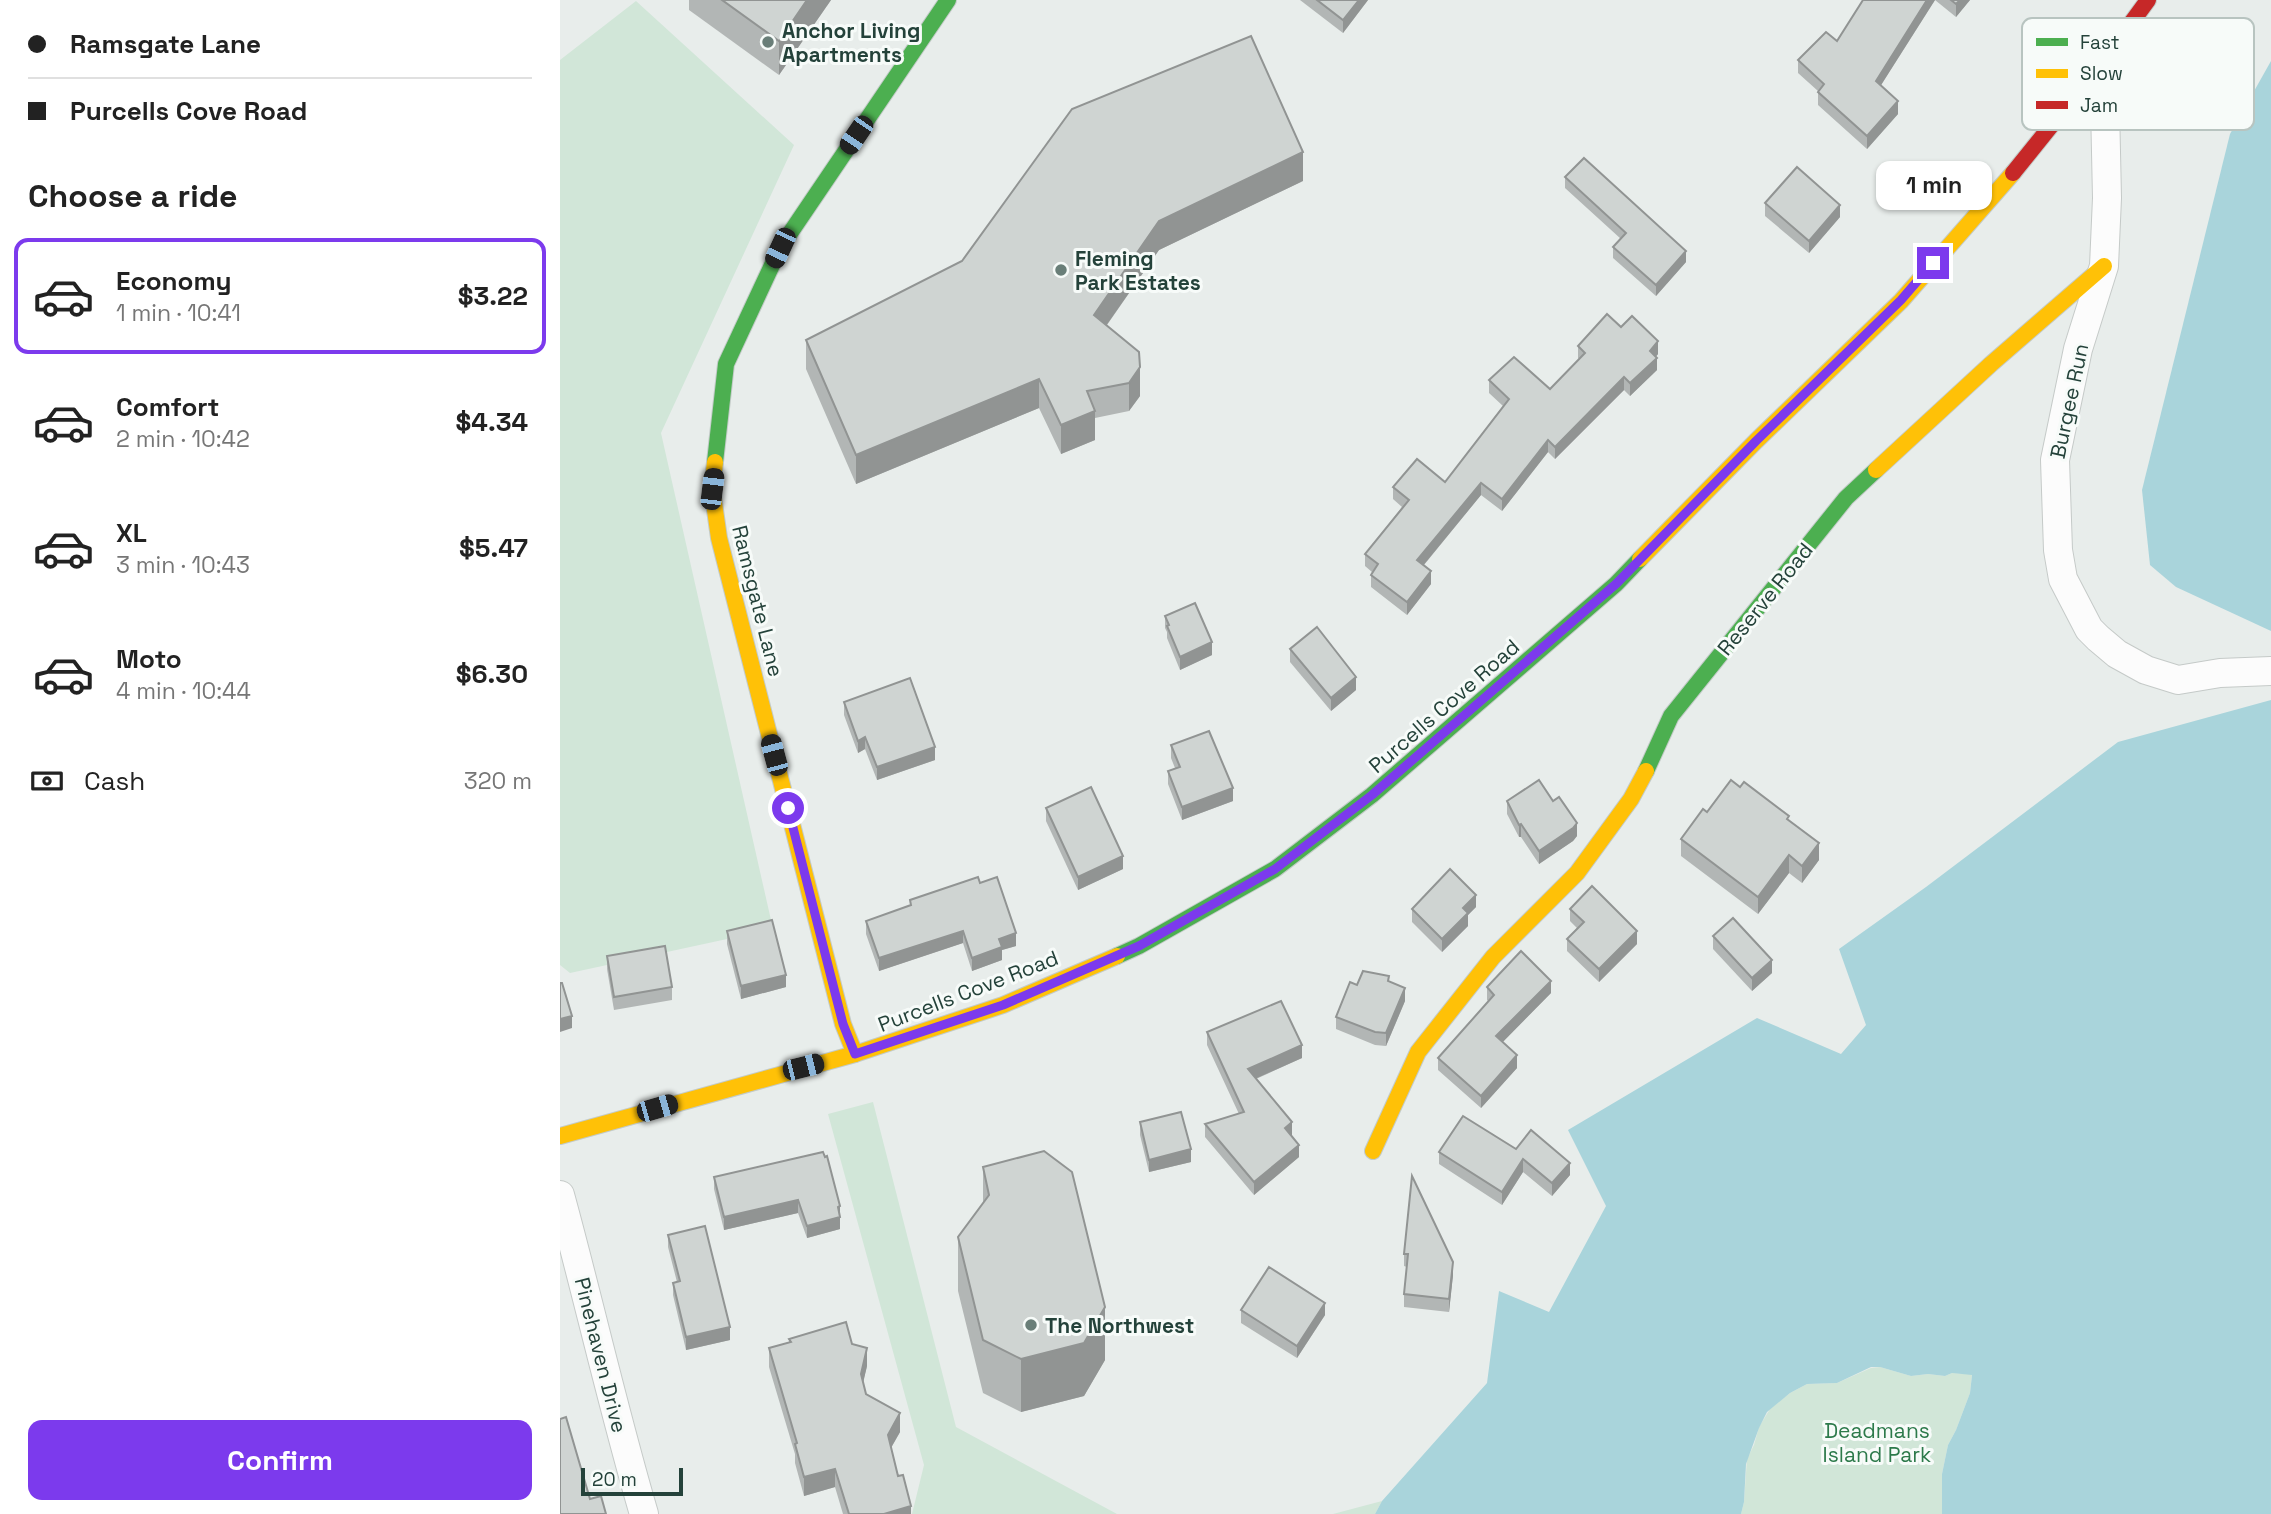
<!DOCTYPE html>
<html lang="en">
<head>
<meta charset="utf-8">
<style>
	:root { --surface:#fff; --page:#f6f6f6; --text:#222; --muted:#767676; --line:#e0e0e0; --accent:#7c3aed }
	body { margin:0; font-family:"Space Grotesk",sans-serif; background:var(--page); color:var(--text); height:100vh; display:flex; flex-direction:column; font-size:26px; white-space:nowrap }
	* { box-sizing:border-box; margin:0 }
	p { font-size:23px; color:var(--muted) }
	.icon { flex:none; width:38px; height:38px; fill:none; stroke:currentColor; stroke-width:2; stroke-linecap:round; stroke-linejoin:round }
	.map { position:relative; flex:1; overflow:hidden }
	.side { display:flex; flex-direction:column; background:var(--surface); width:560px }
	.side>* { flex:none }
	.banner { display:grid; align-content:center; height:154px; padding:0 28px; background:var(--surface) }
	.scale { position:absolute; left:21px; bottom:18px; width:102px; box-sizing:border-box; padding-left:7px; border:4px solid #24423a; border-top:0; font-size:19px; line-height:24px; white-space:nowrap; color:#24423a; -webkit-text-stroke:5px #f7fbf9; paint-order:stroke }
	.end { position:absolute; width:32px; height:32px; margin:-16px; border:9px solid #7c3aed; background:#fff; box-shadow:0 0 0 4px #fff }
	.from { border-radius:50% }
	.bubble { position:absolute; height:49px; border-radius:14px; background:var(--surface); box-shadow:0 2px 5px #0004; font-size:23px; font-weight:800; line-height:49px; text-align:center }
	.car { position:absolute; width:21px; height:42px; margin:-21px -10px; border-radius:9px; box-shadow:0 0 5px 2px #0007; background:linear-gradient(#222 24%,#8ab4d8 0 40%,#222 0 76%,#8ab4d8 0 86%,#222 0) }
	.banner b { display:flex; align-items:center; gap:24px; height:66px; font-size:26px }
	.banner b+b { border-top:2px solid var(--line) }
	.banner i { width:18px; height:18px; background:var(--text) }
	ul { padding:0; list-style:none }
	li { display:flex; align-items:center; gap:21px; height:116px; margin:0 14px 10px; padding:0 14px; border:4px solid transparent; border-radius:14px }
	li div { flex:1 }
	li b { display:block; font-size:26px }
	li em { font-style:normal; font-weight:800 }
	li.on { border-color:var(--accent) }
	li>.icon { width:63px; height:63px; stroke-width:1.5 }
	h2 { padding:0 28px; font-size:32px; line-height:84px }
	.pay { display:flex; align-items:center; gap:18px; height:77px; padding:0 28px; font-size:26px }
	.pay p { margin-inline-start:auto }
	.button { display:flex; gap:14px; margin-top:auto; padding:14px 28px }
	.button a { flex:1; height:80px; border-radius:14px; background:var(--accent); color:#fff; font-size:28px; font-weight:800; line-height:80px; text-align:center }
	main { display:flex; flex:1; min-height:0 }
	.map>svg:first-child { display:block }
</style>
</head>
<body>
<main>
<section class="side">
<div class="banner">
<b><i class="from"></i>Ramsgate Lane</b>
<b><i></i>Purcells Cove Road</b>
</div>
<h2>Choose a ride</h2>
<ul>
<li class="on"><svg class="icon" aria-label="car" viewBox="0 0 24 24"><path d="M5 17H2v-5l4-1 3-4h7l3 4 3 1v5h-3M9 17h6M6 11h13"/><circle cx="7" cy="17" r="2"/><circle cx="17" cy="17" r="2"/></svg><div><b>Economy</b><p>1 min · 10:41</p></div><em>$3.22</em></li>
<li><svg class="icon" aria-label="car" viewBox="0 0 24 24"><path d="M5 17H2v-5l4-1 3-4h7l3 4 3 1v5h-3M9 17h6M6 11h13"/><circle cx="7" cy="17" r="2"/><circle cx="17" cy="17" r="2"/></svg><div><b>Comfort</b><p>2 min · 10:42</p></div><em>$4.34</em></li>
<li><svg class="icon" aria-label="car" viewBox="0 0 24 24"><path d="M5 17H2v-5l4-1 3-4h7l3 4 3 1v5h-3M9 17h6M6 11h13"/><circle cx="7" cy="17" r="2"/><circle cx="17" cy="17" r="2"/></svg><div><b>XL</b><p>3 min · 10:43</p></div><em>$5.47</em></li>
<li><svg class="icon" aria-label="car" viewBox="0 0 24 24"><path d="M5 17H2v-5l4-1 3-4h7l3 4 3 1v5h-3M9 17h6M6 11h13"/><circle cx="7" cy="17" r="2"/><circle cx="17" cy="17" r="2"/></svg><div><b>Moto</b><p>4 min · 10:44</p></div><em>$6.30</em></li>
</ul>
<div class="pay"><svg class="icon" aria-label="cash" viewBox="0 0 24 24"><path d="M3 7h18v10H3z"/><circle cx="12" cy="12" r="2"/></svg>Cash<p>320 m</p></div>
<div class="button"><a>Confirm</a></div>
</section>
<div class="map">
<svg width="1711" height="1514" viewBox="0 0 1711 1514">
	<rect width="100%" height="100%" fill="#e8edeb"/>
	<g fill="#d1e6d8">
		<path d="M76 1 234 145 101 433 213 929 10 973 0 965V60Z"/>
		<path d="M313 1102 396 1427 557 1514H352L364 1465 268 1114Z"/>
		<path d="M1320 1367 1351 1376 1368 1374 1385 1376 1392 1373 1412 1374 1410 1393 1396 1430 1388 1445 1382 1474V1514H1181L1184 1502 1187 1459 1194 1445 1199 1427 1210 1409 1230 1393 1247 1384 1277 1383 1311 1368Z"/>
		<path d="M822 1501 815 1514H773Z"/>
	</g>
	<g fill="#a9d4db">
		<path d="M1711 61V631L1616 587 1590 565 1582 490 1670 134Z"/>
		<path d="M1711 700V1514H1382V1474L1388 1445 1396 1430 1410 1393 1412 1375 1392 1373 1385 1376 1368 1374 1351 1376 1320 1367H1311L1277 1383 1247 1384 1230 1393 1207 1412 1199 1428 1186 1464 1184 1502 1181 1514H815L822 1501 927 1383 939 1291 989 1312 1046 1206 1008 1130 1197 1018 1281 1054 1306 1025 1279 949 1366 887 1558 742Z"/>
	</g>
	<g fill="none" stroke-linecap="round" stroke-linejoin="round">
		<g stroke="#c5cac8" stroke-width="30">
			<g id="street">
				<path d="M1544 60 1547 198 1544 266 1518 349 1495 460 1498 550 1503 579 1529 629 1538 638 1557 654 1586 670 1618 680 1660 673 1711 671"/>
				<path d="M0 1195C29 1301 53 1409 84 1514"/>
			</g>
		</g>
		<g stroke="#c3cbc8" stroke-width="18">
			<g id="fast">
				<path d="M155 462 166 364 220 248 388 0"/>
				<path d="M1086 771 1111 716 1286 498 1316 470"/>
				<path d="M557 956 579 946 715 869 812 795 1056 584 1080 559"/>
			</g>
		</g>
		<g stroke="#c3cbc8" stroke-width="18">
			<g id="slow">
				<path d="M155 462 152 489 159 538 283 1024 295 1054"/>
				<path d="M1316 470 1431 364 1544 266"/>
				<path d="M1080 559 1196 441 1341 301 1453 173"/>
				<path d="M0 1136 295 1054 443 1005 557 956"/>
				<path d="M813 1151 858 1052 933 957 1017 873 1071 799 1086 771"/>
			</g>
		</g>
		<g stroke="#c3cbc8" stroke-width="18">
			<path id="jam" d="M1453 173 1544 60 1588 0"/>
		</g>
		<use href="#street" stroke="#fcfcfc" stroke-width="28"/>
		<use href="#fast" stroke="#4caf50" stroke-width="16"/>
		<use href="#slow" stroke="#ffc107" stroke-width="16"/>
		<use href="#jam" stroke="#c62828" stroke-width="16"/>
	</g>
	<g fill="#b2b6b5">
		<path d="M129 0H271L219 75 129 10Z"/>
		<path d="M740 0H808L783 33Z"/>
		<path d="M1303 0H1375L1321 85 1338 114 1307 149 1258 105V91L1238 73V60L1277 41Z"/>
		<path d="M1375 0H1410L1396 17Z"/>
		<path d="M1005 177 1126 262 1096 296 1053 258V247L1061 239 1005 188Z"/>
		<path d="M743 181 599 250 547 325 580 396 569 411 535 418V440L501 454 479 408 296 484 246 369V340Z"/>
		<path d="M1205 203 1280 217 1249 253 1205 216Z"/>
		<path d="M1061 327 1098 354 1096 357 1097 370 1070 396 1064 390 995 459 988 452 942 511 921 495 864 565 871 584 847 615 811 587V575L812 572 805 566V554L842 507 833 499V487L885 482 943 406 929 393V380L990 389 1019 359 1018 358V346Z"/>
		<path d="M605 616 652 655 620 670 607 638V632L605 628Z"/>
		<path d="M730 649 796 690 771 711 730 662Z"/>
		<path d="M284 702 375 760 317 780 305 749 298 753 284 715Z"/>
		<path d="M611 745 673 801 622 820 608 784V771L615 768 611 758Z"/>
		<path d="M947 801 1017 836 1013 841 979 864 961 837H959L947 814Z"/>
		<path d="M486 808 563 869 518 890 486 821Z"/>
		<path d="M1147 812 1229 820 1259 860 1242 883 1229 873 1198 914 1121 856V839Z"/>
		<path d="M420 883 456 946 442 950V960L412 971 403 943 319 971 306 934V921L350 906V900Z"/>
		<path d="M916 907 908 915V926L882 952 852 922V909Z"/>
		<path d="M1010 909 1077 944 1039 982 1007 951V939L1017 928 1010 921Z"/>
		<path d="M167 931 226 987 181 999 167 944Z"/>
		<path d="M1153 936 1212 973 1192 991 1153 949Z"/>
		<path d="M47 956 112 987V1000L54 1010 47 969Z"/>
		<path d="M829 982 845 1001 826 1046 815 1045 776 1029V1017L797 985Z"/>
		<path d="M927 987 991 993 942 1042 957 1068 921 1108 878 1070V1058L928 1001 927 1000Z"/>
		<path d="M647 1032 742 1058 696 1079 732 1135V1136L739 1157 694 1195 645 1137V1124L679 1114 647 1045Z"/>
		<path d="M580 1122 631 1162 589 1172 580 1135Z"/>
		<path d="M956 1149 1010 1175 992 1196 963 1172 942 1205 879 1164V1152Z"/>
		<path d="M263 1152 280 1214V1229L247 1238 238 1213 164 1230 154 1189V1177Z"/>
		<path d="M423 1167 545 1360 524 1396 461 1412 423 1393 398 1291V1237L423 1204Z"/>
		<path d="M852 1176 893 1275 889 1312 844 1307V1294L847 1267 844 1266V1254Z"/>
		<path d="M108 1235 170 1340 126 1350 113 1295V1283L117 1282 108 1247Z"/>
		<path d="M681 1310 765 1315 737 1358 681 1323Z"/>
		<path d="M229 1339 292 1344 307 1366 303 1382 306 1394 340 1432 331 1448 338 1476 351 1514H283L275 1487 244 1496 235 1463V1454L209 1367V1348L229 1342Z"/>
	</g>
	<g fill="#919493">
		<path d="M247 0H271L219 75V41Z"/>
		<path d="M799 0H808L783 33V20Z"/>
		<path d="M1367 0H1375L1316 93V81Z"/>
		<path d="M1400 0H1410L1396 17V4Z"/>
		<path d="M1338 101V114L1307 149V136Z"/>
		<path d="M743 152V181L599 250 534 343V315L599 221Z"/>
		<path d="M1280 205V217L1249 253V241Z"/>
		<path d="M1126 251V262L1096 296V285Z"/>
		<path d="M1098 341V354L1090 363V351Z"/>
		<path d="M1097 358V370L1070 396V383Z"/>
		<path d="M580 367V396L569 411V383Z"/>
		<path d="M1064 377V390L995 459V447Z"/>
		<path d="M479 379V408L296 484V455Z"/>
		<path d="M535 411V440L501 454V425Z"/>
		<path d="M988 440V452L942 511V499Z"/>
		<path d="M921 483V495L857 573V560Z"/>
		<path d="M871 571V584L847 615V602Z"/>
		<path d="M652 642V655L620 670V657Z"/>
		<path d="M796 677V690L771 711V698Z"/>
		<path d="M305 737V749L298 753V741Z"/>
		<path d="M375 747V760L317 780V767Z"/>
		<path d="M673 788V801L622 820V807Z"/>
		<path d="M1017 823V836L1013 841 979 864V851Z"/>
		<path d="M961 824V837H959V825Z"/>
		<path d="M1259 843V860L1242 883V866Z"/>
		<path d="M1229 855V873L1198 914V897Z"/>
		<path d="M563 856V869L518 890V877Z"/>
		<path d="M916 895V907L908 915V926L882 952V939L903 908Z"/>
		<path d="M403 931V943L319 971V958Z"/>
		<path d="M1077 931V944L1039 982V969Z"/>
		<path d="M456 933V946L442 950V960L412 971V958L439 939Z"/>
		<path d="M1212 960V973L1192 991V978Z"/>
		<path d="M226 975V987L181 999V986Z"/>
		<path d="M991 981V993L936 1049V1036Z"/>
		<path d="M845 988V1001L826 1046V1033Z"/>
		<path d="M12 1016V1028L0 1032V1019Z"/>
		<path d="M742 1045V1058L688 1082V1069Z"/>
		<path d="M957 1055V1068L921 1108V1096Z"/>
		<path d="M732 1122V1135L725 1141V1128Z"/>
		<path d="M739 1145V1157L694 1195V1182Z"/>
		<path d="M631 1149V1162L589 1172V1160Z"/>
		<path d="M963 1159V1172L942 1205V1192Z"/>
		<path d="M1010 1163V1175L992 1196V1183Z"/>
		<path d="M238 1200V1213L164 1230V1217Z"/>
		<path d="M280 1206V1229L247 1238V1226Z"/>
		<path d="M893 1262V1275L889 1312V1299Z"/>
		<path d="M765 1303V1315L737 1358V1346Z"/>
		<path d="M545 1307V1360L524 1396 461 1412V1359Z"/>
		<path d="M170 1327V1340L126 1350V1337Z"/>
		<path d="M307 1348V1366L301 1392V1374Z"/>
		<path d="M340 1413V1432L328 1453V1435Z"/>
		<path d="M275 1469V1487L244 1496V1477Z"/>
		<path d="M351 1506V1514H324Z"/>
	</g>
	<g fill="#cfd4d2" stroke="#919493" stroke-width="2">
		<path d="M162 0H247L219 41Z"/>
		<path d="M757 0H799L783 20Z"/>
		<path d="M1303 0H1367L1316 81 1338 101 1307 136 1258 92 1264 84 1238 60 1266 32 1277 41Z"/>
		<path d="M1391 0H1400L1396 4Z"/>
		<path d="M691 36 743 152 599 221 534 315 579 352 580 367 569 383 527 391 535 411 501 425 479 379 296 455 246 340 402 261 512 109Z"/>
		<path d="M1024 158 1126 251 1096 285 1053 247 1066 233 1005 177Z"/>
		<path d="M1237 167 1280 205 1249 241 1205 203Z"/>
		<path d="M1047 314 1061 327 1072 316 1098 341 1090 351 1097 358 1070 383 1064 377 995 447 988 440 942 499 921 483 857 560 871 571 847 602 811 575 818 564 805 554 849 500 833 487 857 459 885 482 949 399 929 380 954 357 990 389 1025 353 1018 346Z"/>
		<path d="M635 603 652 642 620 657 607 626 609 625 605 616Z"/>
		<path d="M757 627 796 677 771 698 730 649Z"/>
		<path d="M350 678 375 747 317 767 305 737 298 741 284 702Z"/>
		<path d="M649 731 673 788 622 807 608 771 620 767 611 745Z"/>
		<path d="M979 780 993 801 999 797 1017 823 1013 828 979 851 961 824 959 825 947 801Z"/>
		<path d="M1171 780 1180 787 1184 782 1229 816 1227 819 1259 843 1242 866 1229 855 1198 897 1121 839 1143 809 1147 812Z"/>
		<path d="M531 787 563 856 518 877 486 808Z"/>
		<path d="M890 869 916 895 903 908 908 913 882 939 852 909Z"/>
		<path d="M418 877 420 883 437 877 456 933 439 939 442 947 412 958 403 931 319 958 306 921 351 905 350 900Z"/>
		<path d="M1032 886 1077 931 1039 969 1007 939 1024 922 1010 909Z"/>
		<path d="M1173 918 1212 960 1192 978 1153 936Z"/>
		<path d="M212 920 226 975 181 986 167 931Z"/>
		<path d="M105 946 112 987 54 997 47 956Z"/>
		<path d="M961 951 991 981 936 1036 957 1055 921 1096 878 1058 934 995 927 987Z"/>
		<path d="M803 971 829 976 828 981 845 988 826 1033 815 1032 776 1017 790 982 797 985Z"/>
		<path d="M0 983H2L12 1016 0 1019Z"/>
		<path d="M721 1001 742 1045 688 1069 732 1122 725 1128 739 1145 694 1182 645 1124 684 1112 647 1032Z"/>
		<path d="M621 1112 631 1149 589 1160 580 1122Z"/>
		<path d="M903 1116 956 1149 971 1130 1010 1163 992 1183 963 1159 942 1192 879 1152Z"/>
		<path d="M484 1151 512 1172 545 1307 524 1343 461 1359 423 1340 398 1237 429 1195 423 1167Z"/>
		<path d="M263 1152 265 1157 267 1156 280 1206 278 1207 280 1217 247 1226 238 1200 164 1217 154 1177Z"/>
		<path d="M852 1176 893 1262 889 1299 844 1294 848 1254H844Z"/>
		<path d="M145 1226 170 1327 126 1337 113 1283 120 1281 108 1235Z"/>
		<path d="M709 1267 765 1303 737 1346 681 1310Z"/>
		<path d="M286 1322 292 1344 307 1348 301 1374 306 1394 340 1413 328 1435 338 1476 343 1475 351 1506 324 1514H289L275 1469 244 1477 235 1444 237 1443 209 1348 231 1342 229 1339Z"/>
		<path d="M6 1417 30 1499 41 1496 46 1514H0V1419Z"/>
	</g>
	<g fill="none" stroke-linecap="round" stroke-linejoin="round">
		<path stroke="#7c3aed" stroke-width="9" d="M228 808 283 1024 295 1054 443 1005 579 946 715 869 812 795 1056 584 1196 441 1341 300 1373 263"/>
	</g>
	<g fill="#697e78" stroke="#f7fbf9" stroke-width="2.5">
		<circle cx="208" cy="42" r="7"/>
		<circle cx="501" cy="270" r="7"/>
		<circle cx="471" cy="1325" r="7"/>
	</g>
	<g text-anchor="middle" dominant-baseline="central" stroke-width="6" stroke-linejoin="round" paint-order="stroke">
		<g font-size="21" font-weight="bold" fill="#24423a" stroke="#f7fbf9" text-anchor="start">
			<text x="222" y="30">Anchor Living<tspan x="222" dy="24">Apartments</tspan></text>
			<text x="515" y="258">Fleming<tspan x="515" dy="24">Park Estates</tspan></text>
			<text x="485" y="1325">The Northwest</text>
		</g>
		<g font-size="21" fill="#24423a" stroke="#f7fbf9">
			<text transform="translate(1509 401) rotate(-78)">Burgee Run</text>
			<text transform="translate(1205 599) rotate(-51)">Reserve Road</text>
			<text transform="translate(198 601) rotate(76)">Ramsgate Lane</text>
			<text transform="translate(884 706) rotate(-41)">Purcells Cove Road</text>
			<text transform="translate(408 991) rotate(-21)">Purcells Cove Road</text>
			<text transform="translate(41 1355) rotate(76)">Pinehaven Drive</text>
		</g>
		<g font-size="21" fill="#2d7a4b" stroke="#f7fbf9">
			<text x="1317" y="1430">Deadmans<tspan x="1317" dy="24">Island Park</tspan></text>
		</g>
	</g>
	<rect x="1462" y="18" width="232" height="112" rx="10" fill="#f7fbf9" stroke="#b8c4c0" stroke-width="2"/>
	<rect x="1476" y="38" width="32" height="8" fill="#4caf50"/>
	<rect x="1476" y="69" width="32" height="9" fill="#ffc107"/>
	<rect x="1476" y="101" width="32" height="8" fill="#c62828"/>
	<g font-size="19" fill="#24423a">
		<text x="1520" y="49">Fast</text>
		<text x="1520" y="80">Slow</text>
		<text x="1520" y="112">Jam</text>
	</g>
</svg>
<div class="scale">20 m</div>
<i class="end from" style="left:228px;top:808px"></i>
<i class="end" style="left:1373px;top:263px"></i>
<div class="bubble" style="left:1316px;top:161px;width:116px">1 min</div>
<i class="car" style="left:296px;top:135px;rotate:214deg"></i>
<i class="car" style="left:220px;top:248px;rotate:205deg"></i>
<i class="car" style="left:152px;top:489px;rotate:7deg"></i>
<i class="car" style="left:214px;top:755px;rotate:345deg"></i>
<i class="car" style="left:243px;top:1067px;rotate:76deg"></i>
<i class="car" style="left:97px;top:1108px;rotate:74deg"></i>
</div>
</main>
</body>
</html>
